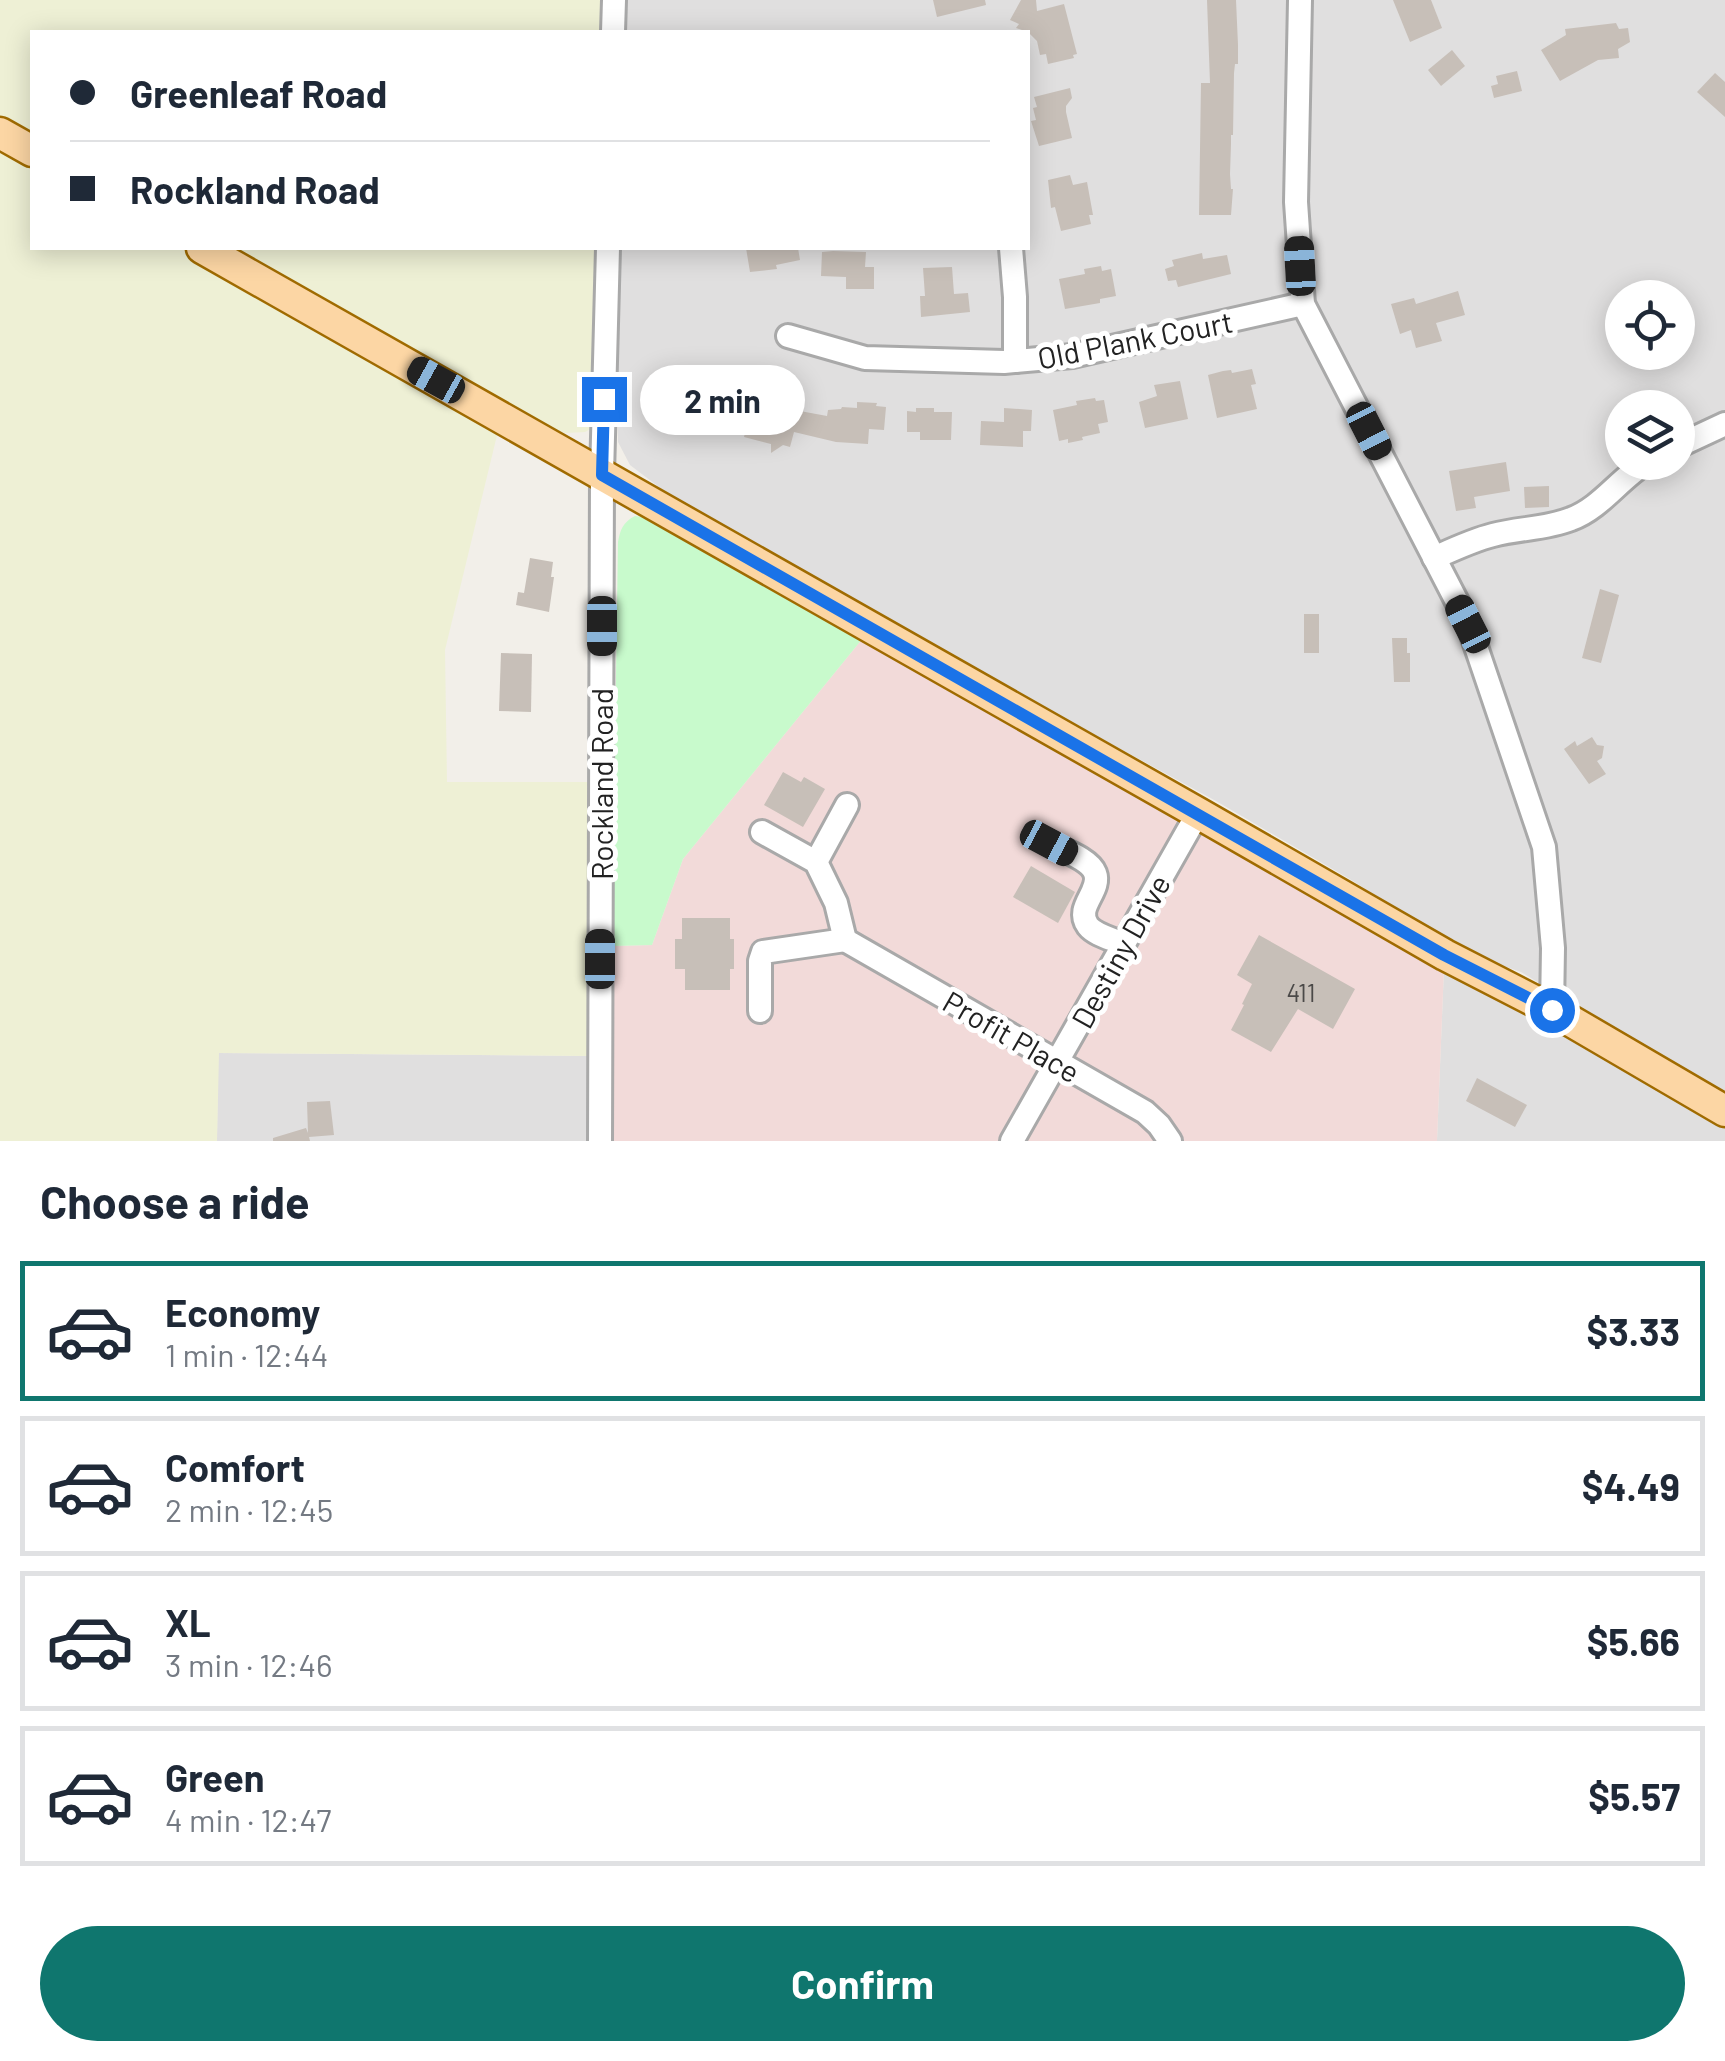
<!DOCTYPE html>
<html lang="en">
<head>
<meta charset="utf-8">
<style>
	:root { --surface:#fff; --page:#f2f2f3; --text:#1f2937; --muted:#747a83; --line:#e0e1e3; --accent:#0f766e }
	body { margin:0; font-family:Barlow,sans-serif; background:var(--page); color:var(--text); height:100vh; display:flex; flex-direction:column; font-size:38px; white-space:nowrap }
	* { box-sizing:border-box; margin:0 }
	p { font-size:32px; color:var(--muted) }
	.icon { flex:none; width:55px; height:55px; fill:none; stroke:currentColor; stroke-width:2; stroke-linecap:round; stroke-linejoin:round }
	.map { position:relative; height:1141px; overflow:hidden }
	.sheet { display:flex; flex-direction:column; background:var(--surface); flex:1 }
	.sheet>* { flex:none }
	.banner { position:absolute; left:30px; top:30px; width:1000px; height:220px; border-radius:0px; box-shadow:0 5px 25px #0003; display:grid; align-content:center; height:220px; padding:0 40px; background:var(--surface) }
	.buttons { position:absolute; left:1605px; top:280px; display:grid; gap:20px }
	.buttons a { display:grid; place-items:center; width:90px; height:90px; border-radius:50%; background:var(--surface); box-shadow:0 5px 25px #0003; font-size:50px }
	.end { position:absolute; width:45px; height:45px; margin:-22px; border:12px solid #1a73e8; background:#fff; box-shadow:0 0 0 5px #fff }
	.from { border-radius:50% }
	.bubble { position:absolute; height:70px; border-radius:35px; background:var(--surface); box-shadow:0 5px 25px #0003; font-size:32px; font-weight:700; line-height:70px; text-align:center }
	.car { position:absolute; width:30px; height:60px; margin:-30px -15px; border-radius:12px; box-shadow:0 0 8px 2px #0007; background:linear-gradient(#222 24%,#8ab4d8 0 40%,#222 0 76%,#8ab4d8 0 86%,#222 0) }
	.banner b { display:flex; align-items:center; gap:35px; height:95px; font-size:38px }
	.banner b+b { border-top:2px solid var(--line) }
	.banner i { width:25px; height:25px; background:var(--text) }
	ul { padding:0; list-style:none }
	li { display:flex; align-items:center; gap:30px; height:140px; margin:0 20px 15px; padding:0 20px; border:5px solid var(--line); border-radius:0px }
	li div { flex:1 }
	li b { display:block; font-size:38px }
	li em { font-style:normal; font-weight:700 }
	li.active { border-color:var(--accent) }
	li>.icon { width:90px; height:90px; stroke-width:1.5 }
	h2 { padding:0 40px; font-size:45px; line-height:120px }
	.action { display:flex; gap:20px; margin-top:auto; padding:20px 40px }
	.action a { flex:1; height:115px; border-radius:60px; background:var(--accent); color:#fff; font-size:40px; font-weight:700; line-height:115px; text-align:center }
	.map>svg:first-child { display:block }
</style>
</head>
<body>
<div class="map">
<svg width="1725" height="1141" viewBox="0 0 1725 1141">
	<rect width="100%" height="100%" fill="#f2efe9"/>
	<g fill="#e0dfdf" fill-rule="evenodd">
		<path d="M621 0H1725V1091L1693 1078 1521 972 1470 954 1348 878 1216 801 983 674 680 503 630 465 618 442V248H1028V32H620ZM1622 298H1678V352H1622ZM1622 408H1678V462H1622Z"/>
		<path d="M1444 968 1725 1123V1141H1437Z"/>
		<path d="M218 1053 592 1056 591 1141H217Z"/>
	</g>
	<path fill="#f2dad9" d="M863 638 1444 968 1437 1141H610L612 946 652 945 683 859Z"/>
	<g fill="#eef0d5">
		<path d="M0 0H606L605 32H32V138L0 120Z"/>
		<path d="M0 142 32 161V248H185L499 427 445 650 447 782H595L592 1056 219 1053 217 1141H0Z"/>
		<path d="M224 248H601L594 427 585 432 565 433 512 412Z"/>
	</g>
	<path fill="#c8facc" d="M635 516 664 520 863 638 683 859 652 945 612 946 618 542C620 530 623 522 635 516Z"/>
	<g fill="#c7bfb8">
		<path d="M933 0H985L986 5 937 17Z"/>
		<path d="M1021 0H1036L1037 11 1064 4 1077 54 1073 55 1074 58 1048 64 1046 54 1040 55 1037 41 1028 32 1016 28 1019 24 1010 20Z"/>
		<path d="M1207 0H1236L1238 45V64H1235L1234 73 1233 135H1231V144L1230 174 1231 189H1233L1231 215H1199L1201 83H1210Z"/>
		<path d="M1393 0H1431L1442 28 1410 42Z"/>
		<path d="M1616 23 1619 29 1628 28 1630 42 1618 49 1619 58 1598 60 1560 81 1541 50 1566 35 1565 29Z"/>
		<path d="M1452 50 1465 66 1441 86 1428 70Z"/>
		<path d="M1517 71 1522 91 1494 98 1491 86 1498 84 1496 76Z"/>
		<path d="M1715 73 1725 82V117L1697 92Z"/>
		<path d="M1070 88 1072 98 1066 106V112L1072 138 1039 146 1031 121 1036 120 1033 108 1037 107 1034 97Z"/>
		<path d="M1070 175 1073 185 1087 182 1093 215H1089L1091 224 1061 231 1055 207 1051 208 1048 180Z"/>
		<path d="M746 248H798L800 260 776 265 777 269 750 272Z"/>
		<path d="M833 251 866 252 865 267H874V289H846V277L821 276 822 252Z"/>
		<path d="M1202 253 1203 259 1227 255 1231 274 1178 287 1176 280 1168 281 1165 269 1174 266 1172 260Z"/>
		<path d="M1101 266 1102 271 1111 269 1116 296 1100 299V303L1065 309 1059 279 1085 274 1084 269Z"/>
		<path d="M952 267 954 294 968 293 970 312 921 317 920 296H925L923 268Z"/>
		<path d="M1458 291 1465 315 1436 323 1442 341 1416 348 1411 330 1400 334 1391 304 1414 298 1416 304Z"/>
		<path d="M1252 369 1256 384 1251 385 1257 409 1217 418 1208 375 1223 371 1231 370 1232 373Z"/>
		<path d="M1180 381 1188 419 1145 428 1139 402 1157 396 1154 385Z"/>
		<path d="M1095 398 1096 401 1104 400 1108 422 1098 424 1100 433 1082 437 1083 440 1068 443V439L1059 441 1053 410 1077 405 1076 401Z"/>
		<path d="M781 402 800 407V411L827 416 828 410 841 409 842 407 857 408V402L877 403 876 406 886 407 884 430 869 429 868 444 836 442 794 432 790 447 783 445 771 453V444L744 437 750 414 757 409 778 413Z"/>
		<path d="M916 408H934V412H952L951 440H920V432H907V411L916 412Z"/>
		<path d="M1004 408 1032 410 1031 431H1023V447L980 445 981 421 1004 422Z"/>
		<path d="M1506 462 1510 491 1474 497 1476 508 1456 511 1449 471Z"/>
		<path d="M1549 486V507L1525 508 1524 487Z"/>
		<path d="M530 558 553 562 551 577H554L549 612 516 605 518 592 524 593Z"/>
		<path d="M1600 589 1619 595 1601 663 1582 658Z"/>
		<rect x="1304" y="614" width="15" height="39"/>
		<path d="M1392 638H1407V653H1410V682H1394Z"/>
		<path d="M501 653 532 654 531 712 499 711Z"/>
		<path d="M1592 737 1597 745 1604 746 1602 758 1597 761 1606 774 1589 784 1564 749 1575 741 1577 746Z"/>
		<path d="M783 772 801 782 804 777 825 789 803 827 764 805Z"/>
		<path d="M1031 866 1075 892 1058 923 1013 897Z"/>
		<path d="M682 918H730V939H734V969H730V990H685V969H675V939H682Z"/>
		<path d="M1259 935 1355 989 1333 1029 1298 1009 1271 1052 1231 1030 1244 1005 1242 1004 1252 984 1237 975Z"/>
		<path d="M1477 1078 1527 1105 1515 1127 1466 1101Z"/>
		<path d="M330 1101 334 1135 309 1137 310 1141H273V1138L306 1128 308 1133 307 1102Z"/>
	</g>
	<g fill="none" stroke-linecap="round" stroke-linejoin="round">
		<g stroke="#a9a9a9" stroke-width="28">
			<g id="minor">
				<path d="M1300 0 1296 202 1303 304 1468 623 1544 847 1553 948 1552 1010"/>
				<path d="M613 32 614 0"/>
				<path d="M1011 248 1015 297V361"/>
				<path d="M788 336 865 358 1004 362 1072 356 1303 304"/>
				<path d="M1678 446 1725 424"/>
				<path d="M1434 558C1454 549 1473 540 1493 535 1519 528 1546 529 1571 519 1601 508 1620 478 1647 462"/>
				<path d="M762 832 816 862 836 903 845 940"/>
				<path d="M1049 843C1062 850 1090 859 1095 873 1102 891 1074 907 1088 926 1095 935 1113 939 1123 944"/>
				<path d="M816 862 847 805"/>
				<path d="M845 940 1145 1112 1159 1125 1170 1141"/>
				<path d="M760 1011V961L763 952 845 940"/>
				<path d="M600 1141 602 475 608 248"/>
				<path d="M1012 1141 1198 813"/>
			</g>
		</g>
		<g stroke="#a06b00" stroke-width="35">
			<g id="major">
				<path d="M0 133 32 151"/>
				<path d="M202 248 1198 813 1445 955 1552 1010 1725 1111"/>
			</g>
		</g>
		<use href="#minor" stroke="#fff" stroke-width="22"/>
		<use href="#major" stroke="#fcd6a4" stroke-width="30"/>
	</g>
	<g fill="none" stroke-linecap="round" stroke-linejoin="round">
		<path stroke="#1a73e8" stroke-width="12" d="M604 399 602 475 1444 955 1552 1010"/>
	</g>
	<g text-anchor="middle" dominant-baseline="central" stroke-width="10" stroke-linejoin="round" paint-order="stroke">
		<g font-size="25" fill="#4b4948">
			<text x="1301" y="992">411</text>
		</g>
		<g font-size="30" fill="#222" stroke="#fff">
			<text transform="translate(1135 339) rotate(-11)">Old Plank Court</text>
			<text transform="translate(601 784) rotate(-90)">Rockland Road</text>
			<text transform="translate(1120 951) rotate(-61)">Destiny Drive</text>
			<text transform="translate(1012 1036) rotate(30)">Profit Place</text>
		</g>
	</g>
</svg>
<div class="buttons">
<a><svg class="icon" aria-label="locate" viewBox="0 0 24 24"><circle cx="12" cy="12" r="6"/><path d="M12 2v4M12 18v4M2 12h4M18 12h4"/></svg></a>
<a><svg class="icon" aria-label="layers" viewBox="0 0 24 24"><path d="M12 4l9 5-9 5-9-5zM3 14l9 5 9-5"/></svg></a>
</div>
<i class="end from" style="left:1552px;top:1010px"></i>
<i class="end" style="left:604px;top:399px"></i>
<div class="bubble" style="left:640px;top:365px;width:165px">2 min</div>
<i class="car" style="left:1300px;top:266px;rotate:357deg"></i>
<i class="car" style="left:436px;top:380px;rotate:299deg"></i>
<i class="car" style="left:1369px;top:431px;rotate:153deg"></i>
<i class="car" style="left:1468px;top:624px;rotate:333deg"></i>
<i class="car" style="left:602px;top:626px;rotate:180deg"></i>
<i class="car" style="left:1049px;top:843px;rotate:118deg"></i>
<i class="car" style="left:600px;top:959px;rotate:0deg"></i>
<div class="banner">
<b><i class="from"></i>Greenleaf Road</b>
<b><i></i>Rockland Road</b>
</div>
</div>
<section class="sheet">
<h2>Choose a ride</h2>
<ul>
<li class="active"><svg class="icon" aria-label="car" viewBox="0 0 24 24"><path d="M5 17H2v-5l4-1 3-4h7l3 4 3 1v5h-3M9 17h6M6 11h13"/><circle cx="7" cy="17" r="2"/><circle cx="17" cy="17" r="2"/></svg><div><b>Economy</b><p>1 min · 12:44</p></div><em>$3.33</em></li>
<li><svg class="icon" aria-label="car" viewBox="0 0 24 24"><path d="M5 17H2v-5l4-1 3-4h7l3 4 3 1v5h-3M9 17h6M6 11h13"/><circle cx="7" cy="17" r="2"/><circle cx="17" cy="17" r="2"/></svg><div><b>Comfort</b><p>2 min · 12:45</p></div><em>$4.49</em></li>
<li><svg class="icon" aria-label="car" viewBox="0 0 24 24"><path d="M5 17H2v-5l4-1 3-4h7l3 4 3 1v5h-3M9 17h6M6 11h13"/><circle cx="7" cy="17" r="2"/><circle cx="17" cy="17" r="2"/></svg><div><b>XL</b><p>3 min · 12:46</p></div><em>$5.66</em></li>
<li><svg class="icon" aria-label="car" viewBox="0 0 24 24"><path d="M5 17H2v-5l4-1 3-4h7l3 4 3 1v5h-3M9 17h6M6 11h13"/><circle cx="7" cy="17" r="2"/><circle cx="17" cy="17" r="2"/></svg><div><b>Green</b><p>4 min · 12:47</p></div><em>$5.57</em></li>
</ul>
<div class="action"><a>Confirm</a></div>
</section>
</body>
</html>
